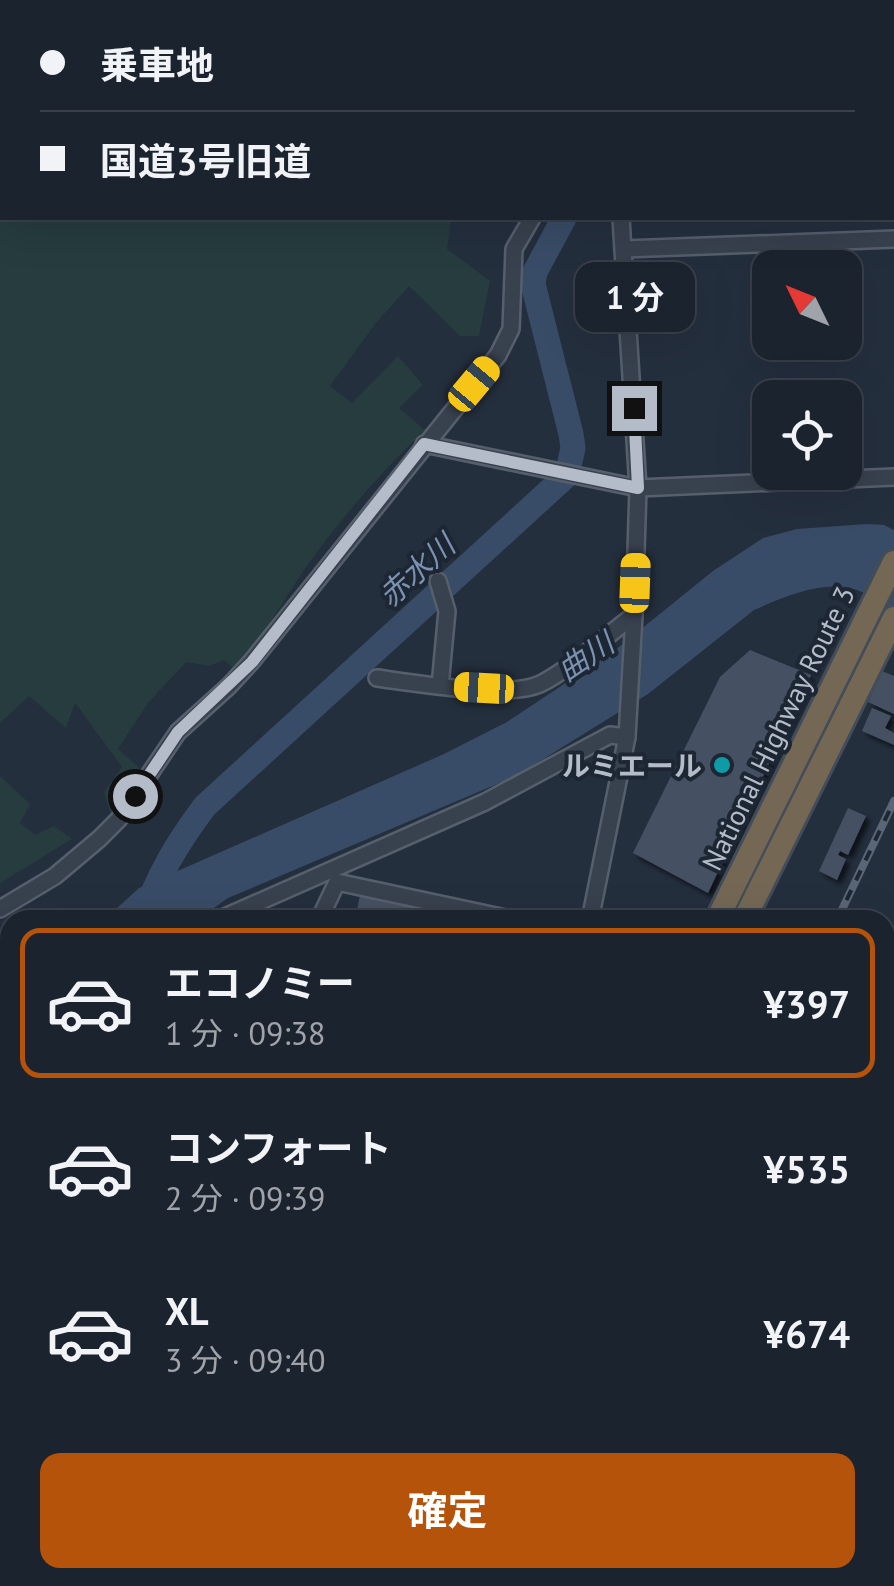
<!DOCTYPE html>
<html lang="ja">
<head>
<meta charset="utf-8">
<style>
	:root { --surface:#1b232e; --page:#282f3a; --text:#f1f3f6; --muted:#a0a4aa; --line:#39404a; --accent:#b45309 }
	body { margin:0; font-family:"PT Sans","Noto Sans JP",sans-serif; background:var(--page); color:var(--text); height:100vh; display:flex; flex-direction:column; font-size:38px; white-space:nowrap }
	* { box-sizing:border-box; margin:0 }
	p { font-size:32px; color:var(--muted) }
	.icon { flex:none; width:55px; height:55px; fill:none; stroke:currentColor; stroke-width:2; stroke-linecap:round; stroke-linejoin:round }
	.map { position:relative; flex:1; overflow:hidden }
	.sheet { position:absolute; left:0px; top:910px; width:895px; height:678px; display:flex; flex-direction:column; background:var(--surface); border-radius:30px 30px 0 0; box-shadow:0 10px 40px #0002,0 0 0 2px var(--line) }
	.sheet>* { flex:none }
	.guide { position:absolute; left:0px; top:0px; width:895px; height:220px; box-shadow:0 10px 40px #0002,0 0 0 2px var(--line); display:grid; align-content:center; height:220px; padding:0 40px; background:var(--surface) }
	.needle { width:65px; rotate:313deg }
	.fabs { position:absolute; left:752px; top:250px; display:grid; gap:20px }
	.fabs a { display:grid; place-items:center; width:110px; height:110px; border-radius:20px; background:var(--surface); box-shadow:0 10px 40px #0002,0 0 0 2px var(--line); font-size:50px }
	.end { position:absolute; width:45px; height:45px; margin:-22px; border:12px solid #b4bcc9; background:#111; box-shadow:0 0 0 5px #111 }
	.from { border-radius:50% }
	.bubble { position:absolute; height:70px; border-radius:20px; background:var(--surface); box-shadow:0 10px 40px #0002,0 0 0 2px var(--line); font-size:32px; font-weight:700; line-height:70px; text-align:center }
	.car { position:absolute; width:30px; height:60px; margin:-30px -15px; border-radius:12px; box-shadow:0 0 8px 2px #0007; background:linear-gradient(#f5c518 24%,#345 0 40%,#f5c518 0 76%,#345 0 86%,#f5c518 0) }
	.guide b { display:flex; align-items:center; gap:35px; height:95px; font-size:38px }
	.guide b+b { border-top:2px solid var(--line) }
	.guide i { width:25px; height:25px; background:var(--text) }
	ul { padding:18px 0 0; list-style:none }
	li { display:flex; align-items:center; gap:30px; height:150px; margin:0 20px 15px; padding:0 20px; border:5px solid transparent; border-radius:20px }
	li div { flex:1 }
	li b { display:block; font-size:38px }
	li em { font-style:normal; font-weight:700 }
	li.current { border-color:var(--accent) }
	li>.icon { width:90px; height:90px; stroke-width:1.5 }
	.primary-button { display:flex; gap:20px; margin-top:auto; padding:20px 40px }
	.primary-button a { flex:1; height:115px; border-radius:20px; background:var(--accent); color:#fff; font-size:40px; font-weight:700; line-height:115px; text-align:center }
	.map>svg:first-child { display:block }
</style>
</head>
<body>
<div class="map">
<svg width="894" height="1586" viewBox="0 0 894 1586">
	<defs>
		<filter id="shadow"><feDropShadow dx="4.5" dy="4.5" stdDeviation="2.5" flood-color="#0009"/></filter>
	</defs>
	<rect width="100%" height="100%" fill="#242f3e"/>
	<g fill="#263c3f">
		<path d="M0 0H441L443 2H2V218H451L447 249 490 281 479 336H460L409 286 375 324 330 386 352 403 398 356 423 385 399 408 425 430C380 473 338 521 302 573 280 606 261 639 236 670L224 660 209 666 186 662 148 703 118 749 144 772 111 815 104 792 122 767 75 703 66 728 29 696 0 723Z"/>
		<path d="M0 776 30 804 20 823 35 835 54 826 72 839 0 883Z"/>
	</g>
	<path fill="#394c67" d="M867 524 884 525 894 530V609C882 603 870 595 857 590 824 579 784 597 754 610L648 694 516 776 228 898 197 920H104L139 888 444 754 507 722 614 651 713 571 763 538 797 529Z"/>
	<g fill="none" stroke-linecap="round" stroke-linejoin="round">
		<g stroke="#394c67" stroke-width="4">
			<path d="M885 1254 894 1259"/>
			<path d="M772 1578 791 1586"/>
		</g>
		<g stroke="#394c67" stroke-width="25">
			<path d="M655 0V2"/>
			<path d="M143 920C157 876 178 842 205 806L567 475 573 448 571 434 533 284 535 272 564 218"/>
		</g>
	</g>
	<g fill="#455162" filter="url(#shadow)">
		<path d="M750 650 811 675 708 893 633 853 720 677Z"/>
		<path d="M882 671 894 676V714L868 702Z"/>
		<path d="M872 708 891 716 885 728 894 733V745L862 731Z"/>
		<path d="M848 808 866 816 848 855 840 851 838 855 846 859 837 880 819 871Z"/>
		<path d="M360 895 460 918V920H355Z"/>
	</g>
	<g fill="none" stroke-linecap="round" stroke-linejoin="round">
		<g stroke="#565f6c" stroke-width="20">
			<g id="minor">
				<path d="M600 0V2"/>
				<path d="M808 2 809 0"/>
				<path d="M886 2 887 0"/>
				<path d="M892 113H894"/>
				<path d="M624 249 894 239"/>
				<path d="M424 444 638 488 894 477"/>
				<path d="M438 581 447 611 440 686"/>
				<path d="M377 678C414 683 507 699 540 684 566 672 609 634 634 615"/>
				<path d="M0 909 55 876 99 839 119 819 178 732 229 686 252 661 498 355 511 329 514 249 532 218"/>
				<path d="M218 920 485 802 610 735 627 737"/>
				<path d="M319 920 337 882 515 920"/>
				<path d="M590 920 627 737 634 615 638 488 621 218"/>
				<path d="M0 1083 10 1078"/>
				<path d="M0 1301 10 1306"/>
				<path d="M885 1435 894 1441"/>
			</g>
		</g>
		<g stroke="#434c59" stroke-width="28">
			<g id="highway">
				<path d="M717 920 894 562"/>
				<path d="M744 920 894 618"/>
				<path d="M269 1586 271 1578"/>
				<path d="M346 1586 351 1578"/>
				<path d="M397 1586 402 1578"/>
				<path d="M478 1586 480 1578"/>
			</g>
		</g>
		<g stroke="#44595c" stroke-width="2.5" stroke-dasharray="8 8" stroke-linecap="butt">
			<path d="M490 0V2"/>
			<path d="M0 210H2"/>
			<path d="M885 1139 894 1121"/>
		</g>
		<use href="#minor" stroke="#38414e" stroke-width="15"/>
		<use href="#highway" stroke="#746855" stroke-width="22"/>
		<g stroke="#5a6575" stroke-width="8">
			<g id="rail">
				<path d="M837 920 894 801"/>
				<path d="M510 1586 514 1578"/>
			</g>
		</g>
		<use href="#rail" stroke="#1d2633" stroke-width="4" stroke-dasharray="11" stroke-linecap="butt"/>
	</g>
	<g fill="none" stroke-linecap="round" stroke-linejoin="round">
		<path stroke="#b4bcc9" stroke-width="12" d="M135 796 178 732 252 662 424 444 638 488 634 408"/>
	</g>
	<circle fill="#0f9aa8" stroke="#1d2633" stroke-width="4" cx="722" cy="765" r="10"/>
	<g text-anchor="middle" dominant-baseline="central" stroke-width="8" stroke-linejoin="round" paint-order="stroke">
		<g font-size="28" fill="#b4bcc9" stroke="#1d2633">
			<text transform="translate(778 728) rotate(-64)">National Highway Route 3</text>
		</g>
		<g font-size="28" font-weight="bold" fill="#b4bcc9" stroke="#1d2633" text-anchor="end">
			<text x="702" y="765">ルミエール</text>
		</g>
		<g font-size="30" font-style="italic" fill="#7c92b1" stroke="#1d2633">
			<text transform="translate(416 570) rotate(-42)">赤水川</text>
			<text transform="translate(585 656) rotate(-34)">曲川</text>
		</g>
	</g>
</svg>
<div class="fabs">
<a><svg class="needle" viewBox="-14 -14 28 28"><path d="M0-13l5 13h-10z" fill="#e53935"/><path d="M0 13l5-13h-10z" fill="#a0a4aa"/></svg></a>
<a><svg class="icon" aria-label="locate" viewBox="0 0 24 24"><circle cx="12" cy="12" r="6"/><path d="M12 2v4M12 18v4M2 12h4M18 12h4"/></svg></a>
</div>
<i class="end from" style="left:135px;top:796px"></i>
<i class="end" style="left:634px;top:408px"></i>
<div class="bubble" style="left:575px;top:262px;width:120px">1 分</div>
<i class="car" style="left:474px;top:384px;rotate:40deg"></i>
<i class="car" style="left:635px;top:583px;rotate:2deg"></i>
<i class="car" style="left:484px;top:688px;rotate:273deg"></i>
<div class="guide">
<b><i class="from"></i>乗車地</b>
<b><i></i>国道3号旧道</b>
</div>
<section class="sheet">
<ul>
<li class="current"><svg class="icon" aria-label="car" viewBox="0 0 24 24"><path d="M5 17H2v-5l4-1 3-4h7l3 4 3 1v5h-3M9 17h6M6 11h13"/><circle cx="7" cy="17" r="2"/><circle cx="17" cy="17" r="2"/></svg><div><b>エコノミー</b><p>1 分 · 09:38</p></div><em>¥397</em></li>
<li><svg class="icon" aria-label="car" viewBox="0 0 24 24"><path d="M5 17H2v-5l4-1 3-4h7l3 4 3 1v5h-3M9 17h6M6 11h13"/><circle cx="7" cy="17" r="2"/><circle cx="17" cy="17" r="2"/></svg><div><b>コンフォート</b><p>2 分 · 09:39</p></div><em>¥535</em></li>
<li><svg class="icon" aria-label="car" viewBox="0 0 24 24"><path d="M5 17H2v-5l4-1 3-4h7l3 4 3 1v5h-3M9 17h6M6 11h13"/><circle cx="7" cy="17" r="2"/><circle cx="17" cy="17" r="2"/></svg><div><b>XL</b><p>3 分 · 09:40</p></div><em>¥674</em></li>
</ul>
<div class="primary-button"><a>確定</a></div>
</section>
</div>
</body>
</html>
